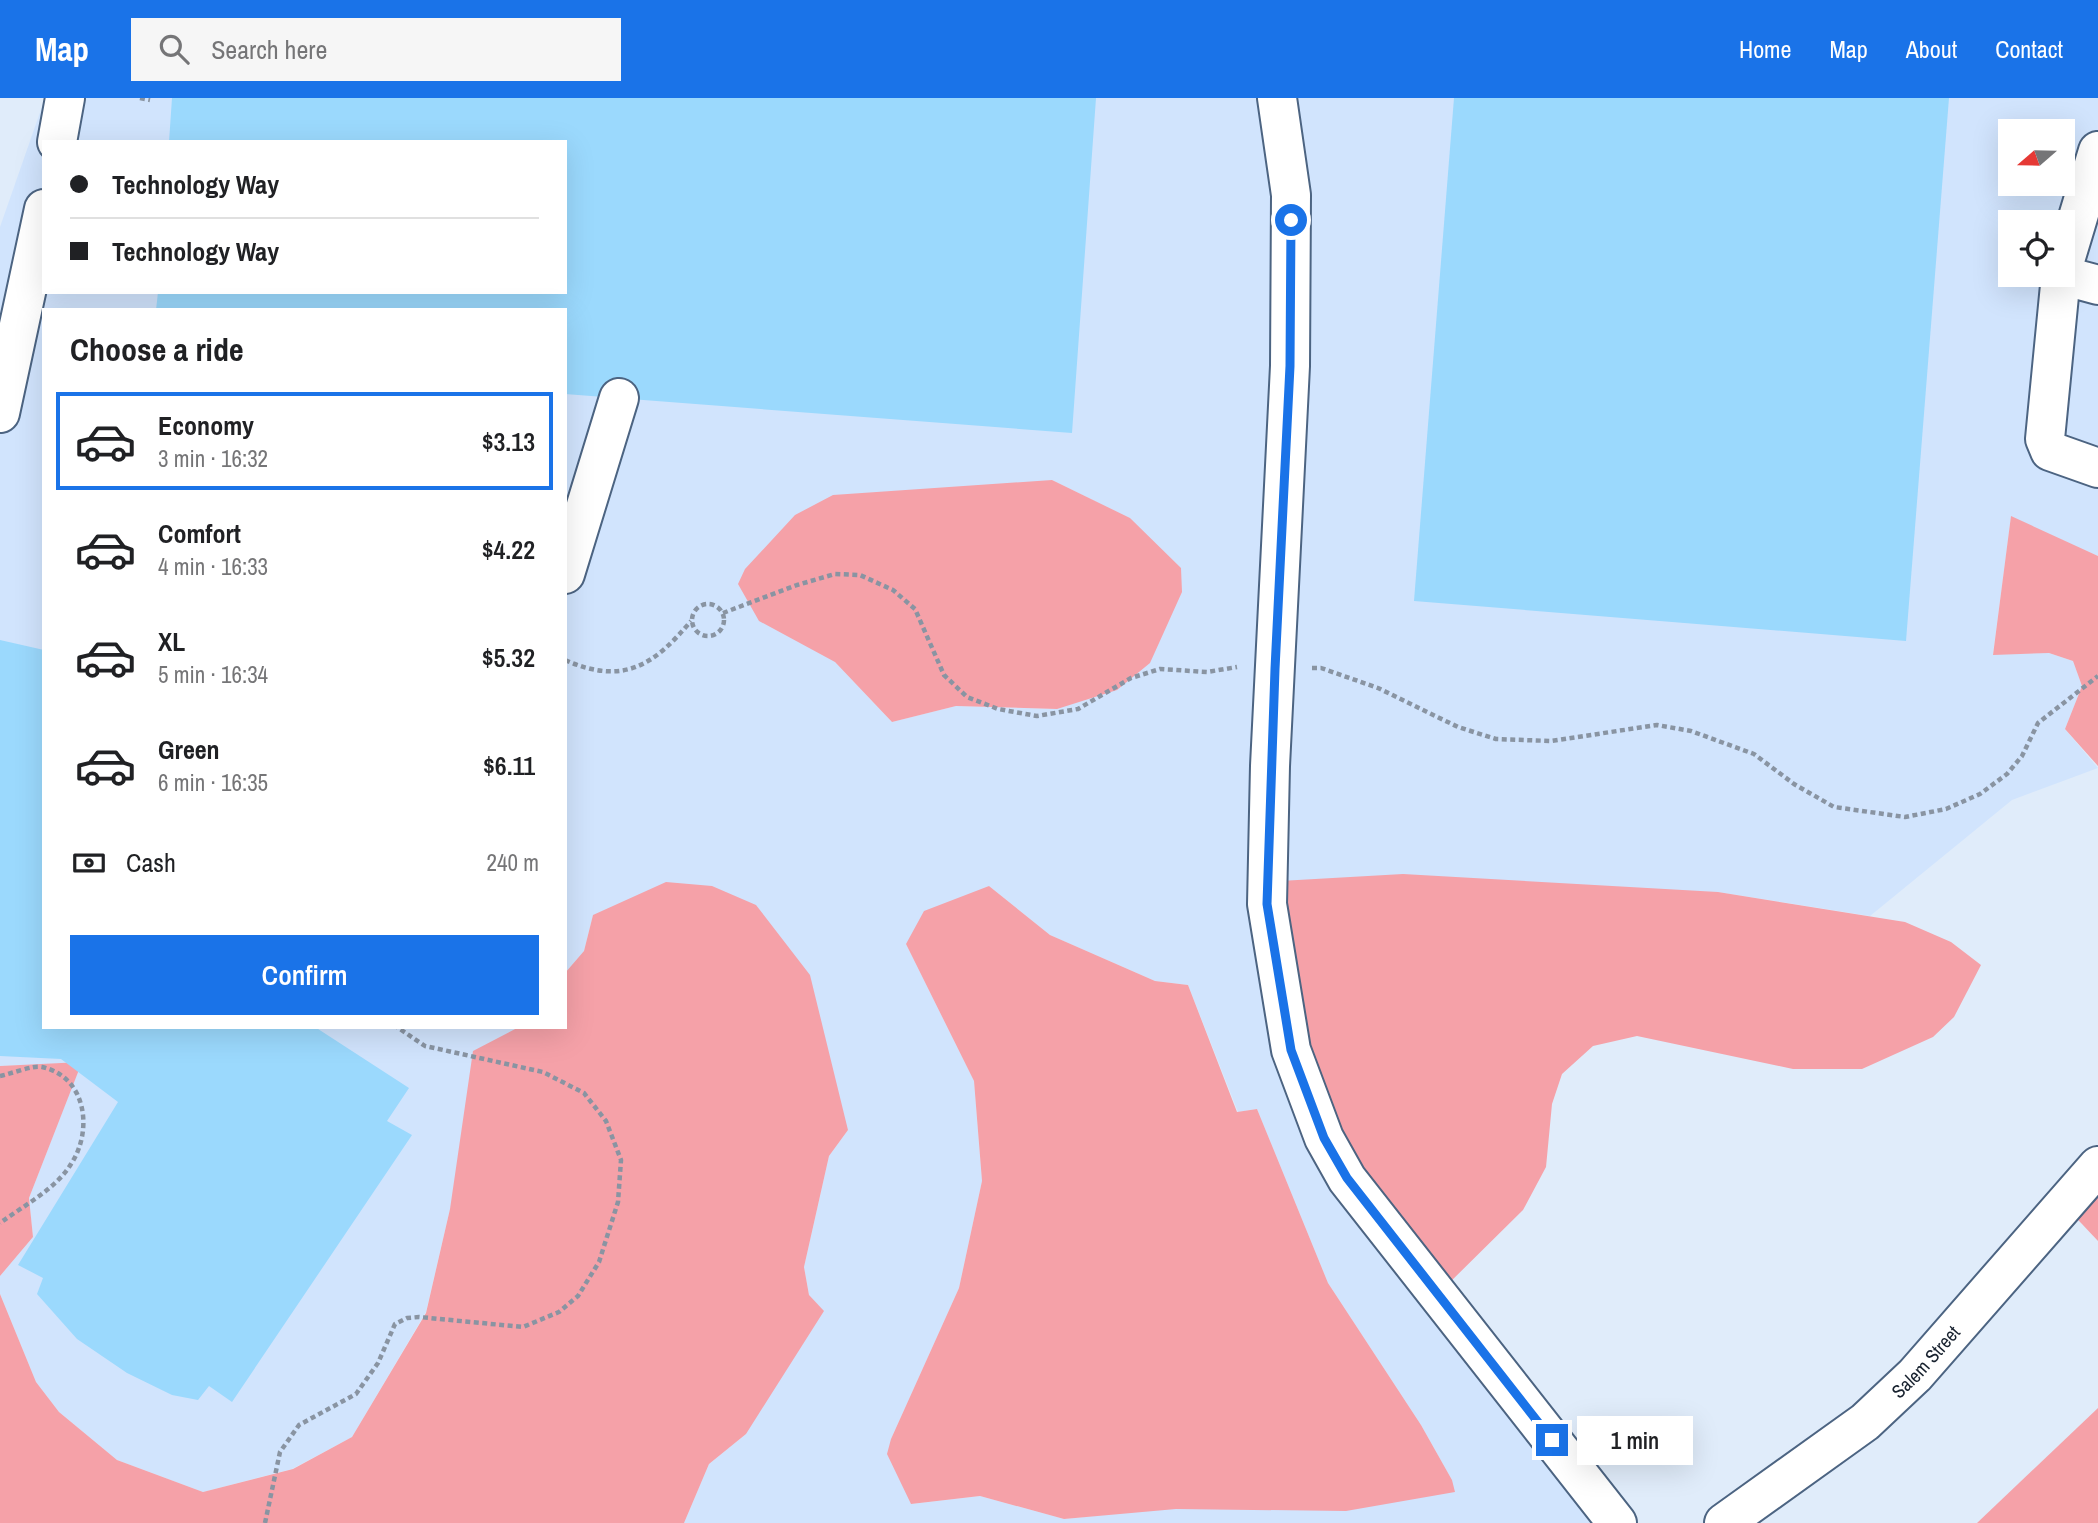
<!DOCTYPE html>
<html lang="en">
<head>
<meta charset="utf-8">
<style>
	:root { --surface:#fff; --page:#f6f6f6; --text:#202124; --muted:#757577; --line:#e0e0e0; --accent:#1a73e8 }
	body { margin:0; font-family:"Archivo Narrow",sans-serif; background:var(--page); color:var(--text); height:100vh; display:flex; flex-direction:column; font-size:26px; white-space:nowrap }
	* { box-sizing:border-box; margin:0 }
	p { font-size:23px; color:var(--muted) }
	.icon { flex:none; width:38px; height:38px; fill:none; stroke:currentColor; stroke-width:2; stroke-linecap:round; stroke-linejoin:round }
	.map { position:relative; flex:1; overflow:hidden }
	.panel { position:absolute; left:42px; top:210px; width:525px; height:721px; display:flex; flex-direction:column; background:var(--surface); border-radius:0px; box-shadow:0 7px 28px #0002 }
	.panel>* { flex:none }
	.banner { position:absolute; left:42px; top:42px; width:525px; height:154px; border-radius:0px; box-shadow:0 7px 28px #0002; display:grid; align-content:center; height:154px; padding:0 28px; background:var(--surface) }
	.needle { width:46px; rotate:250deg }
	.controls { position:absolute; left:1998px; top:21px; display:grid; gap:14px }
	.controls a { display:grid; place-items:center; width:77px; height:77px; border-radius:0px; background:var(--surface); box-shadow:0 7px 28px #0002; font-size:35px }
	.end { position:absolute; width:32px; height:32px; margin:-16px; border:9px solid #1a73e8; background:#fff; box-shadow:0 0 0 4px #fff }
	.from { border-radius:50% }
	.bubble { position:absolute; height:49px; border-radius:0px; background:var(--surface); box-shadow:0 7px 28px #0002; font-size:23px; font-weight:600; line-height:49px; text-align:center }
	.banner b { display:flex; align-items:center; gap:24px; height:66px; font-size:26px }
	.banner b+b { border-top:2px solid var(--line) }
	.banner i { width:18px; height:18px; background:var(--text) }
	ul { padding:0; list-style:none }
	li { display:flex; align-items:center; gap:21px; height:98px; margin:0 14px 10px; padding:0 14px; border:4px solid transparent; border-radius:0px }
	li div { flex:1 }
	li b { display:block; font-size:26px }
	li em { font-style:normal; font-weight:600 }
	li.current { border-color:var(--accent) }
	li>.icon { width:63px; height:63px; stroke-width:1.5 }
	h2 { padding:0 28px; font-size:32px; line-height:84px }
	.pay { display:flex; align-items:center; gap:18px; height:77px; padding:0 28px; font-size:26px }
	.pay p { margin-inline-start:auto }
	.action { display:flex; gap:14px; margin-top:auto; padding:14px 28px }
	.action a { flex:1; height:80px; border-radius:0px; background:var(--accent); color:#fff; font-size:28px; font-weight:600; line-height:80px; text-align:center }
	header { display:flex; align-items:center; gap:42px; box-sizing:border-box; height:98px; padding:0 35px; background:var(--accent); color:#fff }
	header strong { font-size:33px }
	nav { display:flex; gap:38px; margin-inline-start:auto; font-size:24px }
	.search { width:490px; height:63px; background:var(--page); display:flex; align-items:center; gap:18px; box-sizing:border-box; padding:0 24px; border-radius:0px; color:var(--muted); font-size:26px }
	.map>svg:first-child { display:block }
</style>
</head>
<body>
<header>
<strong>Map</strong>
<div class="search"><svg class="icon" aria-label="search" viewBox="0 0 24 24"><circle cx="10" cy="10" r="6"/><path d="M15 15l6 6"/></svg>Search here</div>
<nav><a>Home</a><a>Map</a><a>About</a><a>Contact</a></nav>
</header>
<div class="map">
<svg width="2098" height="1425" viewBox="0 0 2098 1425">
	<rect width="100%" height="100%" fill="#e0ecfa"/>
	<path fill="#d1e4fd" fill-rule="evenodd" d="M45 0H2098V458L2011 419 1993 556 2049 555 2073 563 2082 588 2065 631 2098 670 2012 702 1870 818 1718 794 1280 783 1462 1221 1636 1425H684L709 1366 746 1336 809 1197 804 1169 829 1058 848 1032 593 817 584 853 565 875V212H44V929H519L450 1111 426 1214 352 1339 292 1371 203 1394 117 1362 59 1314 36 1284 0 1196V1178L33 1139 29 1100 81 965 0 968V129ZM2011 33H2063V86H2011ZM44 44H565V194H44ZM2011 124H2063V177H2011ZM1052 382 1129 420 1057 611 956 608 892 624 835 564ZM989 788 1050 837 1155 883 1188 887 1238 1014 1257 1011 1328 1185 1421 1327 1452 1382 1064 1421 980 1398 911 1406 891 1341 959 1190 982 1083 974 983 906 846Z"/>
	<g fill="#f5a1a8">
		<path d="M1052 382 1130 420 1181 470 1182 494 1150 565 1117 592 1057 611 956 608 892 624 835 564 759 523 738 486 745 471 795 417 833 397Z"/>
		<path d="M2011 418 2098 458V668L2065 631 2082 588 2073 563 2049 555 1993 557Z"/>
		<path d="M1403 776 1718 794 1905 824 1951 844 1981 867 1954 919 1933 939 1862 971H1793L1637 938 1593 948 1562 976 1552 1006 1546 1069 1523 1112 1441 1193 1336 1076 1272 891 1280 783Z"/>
		<path d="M666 784 712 788 756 807 810 877 848 1032 829 1058 804 1169 809 1197 824 1213 746 1336 709 1366 684 1425H0V1196L36 1284 59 1314 117 1362 203 1394 293 1371 352 1339 426 1215 450 1111 473 953 519 929H565V875L584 853 593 817Z"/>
		<path d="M989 788 1050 837 1155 883 1188 887 1237 1014 1257 1011 1328 1185 1421 1327 1452 1382 1455 1394 1346 1413 1176 1411 1064 1421 980 1398 911 1406 887 1356 891 1341 959 1190 982 1083 974 983 906 846 924 813Z"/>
		<path d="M82 964 29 1100 33 1139 0 1178V968Z"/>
		<path d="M2098 1066V1143L2065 1108Z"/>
		<path d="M2098 1310V1425H1977Z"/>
	</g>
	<g fill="#9bd9fd">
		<path d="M172 0H1096L1072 335 565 296V212H156L158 194H565V44H169Z"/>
		<path d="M1454 0H1949L1906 543 1414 503Z"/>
		<path d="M0 542 44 552V929H315L409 990 387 1023 412 1037 232 1304 209 1288 198 1302 172 1297 127 1275 77 1241 37 1196 43 1180 18 1167 118 1004 61 961 0 958Z"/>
	</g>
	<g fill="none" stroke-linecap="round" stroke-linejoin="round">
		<g stroke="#4c6482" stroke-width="42">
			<g id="minor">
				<path d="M1277 0 1291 97 1290 268 1270 668 1267 806 1291 952 1324 1040 1347 1081 1617 1425"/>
				<path d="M57 44 65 0"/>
				<path d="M2063 169 2098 53"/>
				<path d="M2061 177 2045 341 2050 353 2098 370"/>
				<path d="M2061 177 2098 187"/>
				<path d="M0 315 44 111"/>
				<path d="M565 476 619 300"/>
				<path id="s1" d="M1724 1425 1865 1324 1915 1277 2098 1068"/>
			</g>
		</g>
		<g stroke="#8994a2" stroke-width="4.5" stroke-dasharray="5 3.5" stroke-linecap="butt">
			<path d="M140 0 150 2"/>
			<circle cx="708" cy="522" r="16"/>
			<path d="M723 515 797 487 835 476 860 477 893 492 915 511 944 577 967 599 998 611 1037 618 1078 611 1131 580 1160 571 1207 574 1237 569"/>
			<path d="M565 562C624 588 654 567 691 523"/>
			<path d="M1312 570H1321L1378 590 1458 629 1496 641 1551 643 1657 627 1691 633 1754 656 1794 686 1834 709 1905 719 1946 711 1980 696 2007 676 2022 658 2038 625 2098 578"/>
			<path d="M0 978C11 976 32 967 42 969 87 979 93 1033 71 1066 56 1091 23 1108 0 1125"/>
			<path d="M265 1425 280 1354 299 1327 356 1296 378 1265 395 1226 407 1220 419 1219 523 1229 559 1214 578 1198 599 1164 618 1104 621 1062 606 1023 584 995 543 974 425 948 397 929"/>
		</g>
		<use href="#minor" stroke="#fff" stroke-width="38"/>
	</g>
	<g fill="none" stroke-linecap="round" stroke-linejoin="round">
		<path stroke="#1a73e8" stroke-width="9" d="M1291 122 1290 268 1275 571 1267 806 1291 952 1324 1040 1347 1080 1552 1342"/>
	</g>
	<g text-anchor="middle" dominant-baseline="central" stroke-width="7" stroke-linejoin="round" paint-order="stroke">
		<g font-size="19" fill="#18222f" stroke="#f7f7f7">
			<text stroke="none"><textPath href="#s1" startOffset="259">Salem Street</textPath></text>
		</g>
	</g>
</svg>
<div class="controls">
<a><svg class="needle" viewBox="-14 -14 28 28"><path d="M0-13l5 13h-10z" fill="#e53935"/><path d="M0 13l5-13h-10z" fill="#757577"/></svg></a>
<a><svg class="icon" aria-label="locate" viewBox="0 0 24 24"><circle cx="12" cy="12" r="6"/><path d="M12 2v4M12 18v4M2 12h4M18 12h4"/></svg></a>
</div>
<i class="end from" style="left:1291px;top:122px"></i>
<i class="end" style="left:1552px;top:1342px"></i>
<div class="bubble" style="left:1577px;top:1318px;width:116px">1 min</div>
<div class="banner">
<b><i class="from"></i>Technology Way</b>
<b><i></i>Technology Way</b>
</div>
<section class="panel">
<h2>Choose a ride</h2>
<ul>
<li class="current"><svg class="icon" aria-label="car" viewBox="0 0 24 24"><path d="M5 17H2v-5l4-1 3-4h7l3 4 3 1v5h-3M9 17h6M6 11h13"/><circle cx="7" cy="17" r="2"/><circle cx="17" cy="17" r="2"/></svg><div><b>Economy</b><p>3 min · 16:32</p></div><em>$3.13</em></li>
<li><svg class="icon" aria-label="car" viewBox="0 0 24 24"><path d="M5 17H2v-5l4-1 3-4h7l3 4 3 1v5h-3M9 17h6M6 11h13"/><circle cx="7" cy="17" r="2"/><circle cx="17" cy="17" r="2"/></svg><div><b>Comfort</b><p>4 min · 16:33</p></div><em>$4.22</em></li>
<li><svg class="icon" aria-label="car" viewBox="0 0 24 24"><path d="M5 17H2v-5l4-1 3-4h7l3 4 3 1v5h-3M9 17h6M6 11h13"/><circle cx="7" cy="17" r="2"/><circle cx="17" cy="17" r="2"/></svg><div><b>XL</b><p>5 min · 16:34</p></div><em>$5.32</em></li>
<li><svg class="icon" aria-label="car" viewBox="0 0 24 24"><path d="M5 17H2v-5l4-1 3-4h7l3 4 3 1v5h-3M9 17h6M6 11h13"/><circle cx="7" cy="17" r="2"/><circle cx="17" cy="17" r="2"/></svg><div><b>Green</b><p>6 min · 16:35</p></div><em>$6.11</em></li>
</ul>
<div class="pay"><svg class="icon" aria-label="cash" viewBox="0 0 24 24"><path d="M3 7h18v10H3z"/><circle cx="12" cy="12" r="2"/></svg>Cash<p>240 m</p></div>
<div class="action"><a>Confirm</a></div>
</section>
</div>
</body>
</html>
